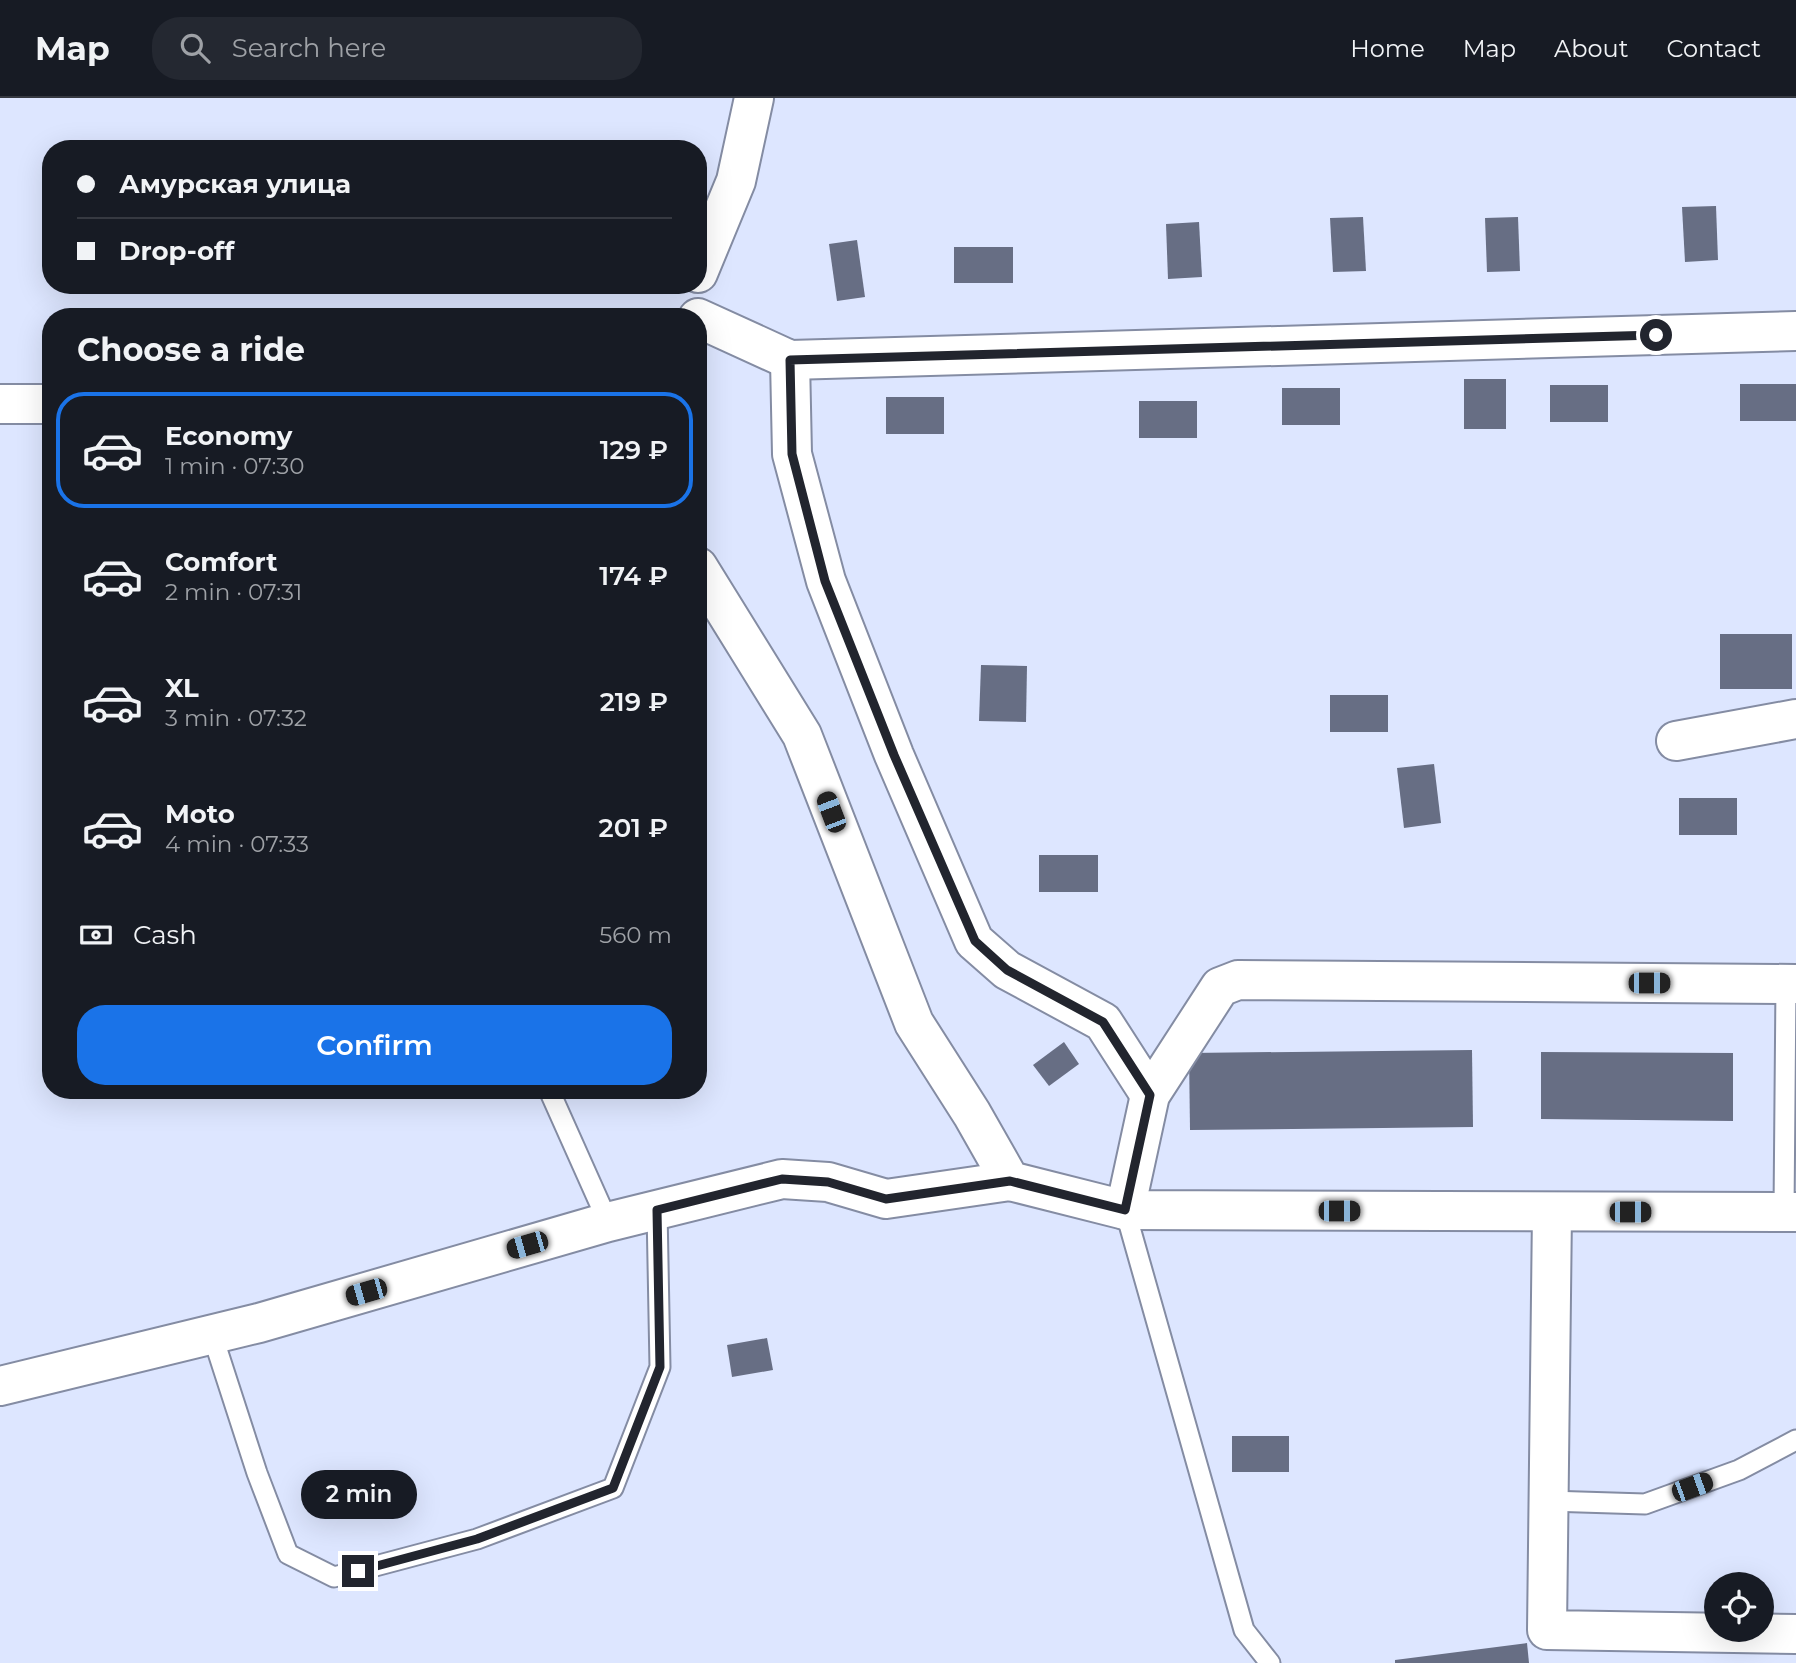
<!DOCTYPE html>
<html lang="en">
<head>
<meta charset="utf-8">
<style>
	:root { --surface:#171b24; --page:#242831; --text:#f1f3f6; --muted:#9ea1a6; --line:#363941; --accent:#1a73e8 }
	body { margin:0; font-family:Montserrat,sans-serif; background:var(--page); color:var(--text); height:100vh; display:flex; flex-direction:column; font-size:26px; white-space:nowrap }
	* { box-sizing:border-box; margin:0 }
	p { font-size:23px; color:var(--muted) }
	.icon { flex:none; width:38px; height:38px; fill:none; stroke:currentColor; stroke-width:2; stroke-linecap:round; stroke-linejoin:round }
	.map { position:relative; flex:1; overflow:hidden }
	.drawer { position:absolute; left:42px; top:210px; width:665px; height:791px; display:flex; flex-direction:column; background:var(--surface); border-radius:28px; box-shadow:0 7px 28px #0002 }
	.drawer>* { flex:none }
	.hud { position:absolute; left:42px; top:42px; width:665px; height:154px; border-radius:28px; box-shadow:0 7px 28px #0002; display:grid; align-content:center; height:154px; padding:0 35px; background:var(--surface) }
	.tools { position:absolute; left:1704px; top:1474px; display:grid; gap:14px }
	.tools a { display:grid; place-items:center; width:70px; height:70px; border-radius:50%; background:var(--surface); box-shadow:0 7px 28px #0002; font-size:35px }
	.end { position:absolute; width:32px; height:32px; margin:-16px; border:9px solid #22252e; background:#fff; box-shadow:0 0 0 4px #fff }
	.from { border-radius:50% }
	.bubble { position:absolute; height:49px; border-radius:24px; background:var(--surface); box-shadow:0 7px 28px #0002; font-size:23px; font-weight:600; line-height:49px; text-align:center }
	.car { position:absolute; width:21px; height:42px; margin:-21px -10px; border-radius:9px; box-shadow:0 0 5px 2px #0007; background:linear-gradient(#222 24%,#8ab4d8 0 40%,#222 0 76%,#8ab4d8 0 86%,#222 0) }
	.hud b { display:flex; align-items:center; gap:24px; height:66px; font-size:26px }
	.hud b+b { border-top:2px solid var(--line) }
	.hud i { width:18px; height:18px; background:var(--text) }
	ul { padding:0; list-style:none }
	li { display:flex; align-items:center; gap:21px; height:116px; margin:0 14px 10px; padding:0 21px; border:4px solid transparent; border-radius:28px }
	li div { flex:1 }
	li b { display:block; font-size:26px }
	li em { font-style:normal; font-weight:600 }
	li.current { border-color:var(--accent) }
	li>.icon { width:63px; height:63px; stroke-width:1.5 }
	h2 { padding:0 35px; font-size:32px; line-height:84px }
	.pay { display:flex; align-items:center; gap:18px; height:77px; padding:0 35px; font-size:26px }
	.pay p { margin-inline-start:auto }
	.button { display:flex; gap:14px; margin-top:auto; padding:14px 35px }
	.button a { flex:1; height:80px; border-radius:28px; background:var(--accent); color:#fff; font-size:28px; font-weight:600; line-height:80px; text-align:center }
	header { display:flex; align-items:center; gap:42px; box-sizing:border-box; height:98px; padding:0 35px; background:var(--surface); border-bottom:2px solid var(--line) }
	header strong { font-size:33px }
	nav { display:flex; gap:38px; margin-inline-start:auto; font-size:24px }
	.search { width:490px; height:63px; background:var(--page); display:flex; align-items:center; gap:18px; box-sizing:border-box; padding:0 24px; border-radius:28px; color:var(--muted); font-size:26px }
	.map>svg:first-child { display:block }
</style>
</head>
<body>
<header>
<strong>Map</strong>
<div class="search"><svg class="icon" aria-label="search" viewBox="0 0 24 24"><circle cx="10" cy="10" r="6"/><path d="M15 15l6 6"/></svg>Search here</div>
<nav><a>Home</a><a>Map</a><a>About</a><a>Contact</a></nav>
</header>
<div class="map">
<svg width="1796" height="1565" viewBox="0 0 1796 1565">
	<rect width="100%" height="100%" fill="#dde6ff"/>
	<g fill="#676e84">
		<path d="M1716 108 1718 162 1685 164 1682 109Z"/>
		<path d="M1363 119 1366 173 1333 174 1330 120Z"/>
		<path d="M1518 119 1520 173 1487 174 1485 120Z"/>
		<path d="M1199 124 1202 179 1168 181 1166 126Z"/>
		<path d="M857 142 865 199 837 203 829 146Z"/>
		<rect x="954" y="149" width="59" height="36"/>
		<rect x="1464" y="281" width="42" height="50"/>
		<rect x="1740" y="286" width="56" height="37"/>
		<rect x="1550" y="287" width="58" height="37"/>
		<rect x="1282" y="290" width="58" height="37"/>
		<rect x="886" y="299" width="58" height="37"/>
		<rect x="1139" y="303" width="58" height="37"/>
		<rect x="1720" y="536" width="72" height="55"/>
		<path d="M981 567 1027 568 1026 624 979 623Z"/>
		<rect x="1330" y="597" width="58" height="37"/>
		<path d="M1434 666 1441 725 1404 730 1397 670Z"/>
		<rect x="1679" y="700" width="58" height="37"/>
		<rect x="1039" y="757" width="59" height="37"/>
		<path d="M1064 944 1079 966 1049 988 1033 967Z"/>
		<path d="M1472 952 1473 1029 1190 1032 1189 955Z"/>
		<path d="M1541 954 1733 955V1023L1541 1021Z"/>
		<path d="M767 1240 773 1272 732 1279 727 1247Z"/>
		<rect x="1232" y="1338" width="57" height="36"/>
		<path d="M1527 1545 1529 1565H1395V1562Z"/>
	</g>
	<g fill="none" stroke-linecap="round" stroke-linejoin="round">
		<g stroke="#848ca3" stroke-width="23">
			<g id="service">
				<path d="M549 992 608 1124"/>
				<path d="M1125 1112 1244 1532 1270 1565"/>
				<path d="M1784 1113 1786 886"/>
				<path d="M212 1236 257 1375 288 1456 334 1479 477 1441 613 1390 660 1269 657 1112"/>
				<path d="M1548 1403 1645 1406 1739 1372 1796 1342"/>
			</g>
		</g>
		<g stroke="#848ca3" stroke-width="42">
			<g id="minor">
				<path d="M698 175 736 83 754 0"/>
				<path d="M698 220 790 262 1796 233"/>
				<path d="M790 262 792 356 826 483 894 657 974 843 1007 872 1103 924 1150 997"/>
				<path d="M0 306H51"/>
				<path d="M698 469 802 637 914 925 972 1016 1010 1083 1125 1112 1796 1114"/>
				<path d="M1676 643 1796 621"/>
				<path d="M1125 1112 1150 997 1220 889 1238 882 1796 886"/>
				<path d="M1552 1114 1547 1532 1796 1536"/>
				<path d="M0 1288 259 1225 608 1124 782 1081 828 1084 886 1101 1010 1083"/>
			</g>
		</g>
		<use href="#service" stroke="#fff" stroke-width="19"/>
		<use href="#minor" stroke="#fff" stroke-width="38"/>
	</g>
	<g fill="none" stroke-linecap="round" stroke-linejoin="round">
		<path stroke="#22252e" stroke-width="9" d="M358 1473 477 1441 613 1390 660 1269 657 1112 782 1081 828 1084 886 1101 1010 1083 1125 1112 1150 997 1103 924 1007 872 975 843 894 657 825 483 792 356 790 262 1656 237"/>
	</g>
</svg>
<div class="tools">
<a><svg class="icon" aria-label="locate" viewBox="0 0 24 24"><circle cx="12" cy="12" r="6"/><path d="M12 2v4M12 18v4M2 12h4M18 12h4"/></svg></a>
</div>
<i class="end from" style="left:1656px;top:237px"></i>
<i class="end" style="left:358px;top:1473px"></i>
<div class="bubble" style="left:301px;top:1372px;width:116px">2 min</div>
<i class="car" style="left:831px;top:714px;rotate:339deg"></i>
<i class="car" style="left:1649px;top:885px;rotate:90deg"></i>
<i class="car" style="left:1339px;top:1113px;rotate:90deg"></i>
<i class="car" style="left:1630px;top:1114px;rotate:90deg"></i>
<i class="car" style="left:527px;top:1147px;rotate:254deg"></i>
<i class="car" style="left:366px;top:1194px;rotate:254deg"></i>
<i class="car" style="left:1692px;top:1389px;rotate:70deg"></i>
<div class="hud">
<b><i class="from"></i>Амурская улица</b>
<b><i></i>Drop-off</b>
</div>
<section class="drawer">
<h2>Choose a ride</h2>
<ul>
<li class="current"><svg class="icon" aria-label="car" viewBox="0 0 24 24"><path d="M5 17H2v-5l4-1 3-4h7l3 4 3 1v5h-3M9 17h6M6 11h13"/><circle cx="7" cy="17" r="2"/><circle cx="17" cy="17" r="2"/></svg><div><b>Economy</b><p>1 min · 07:30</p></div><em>129 ₽</em></li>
<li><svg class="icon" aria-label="car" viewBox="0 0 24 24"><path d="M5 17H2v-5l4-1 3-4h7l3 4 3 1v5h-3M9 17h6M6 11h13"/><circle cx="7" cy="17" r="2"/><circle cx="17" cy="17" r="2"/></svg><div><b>Comfort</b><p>2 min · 07:31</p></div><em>174 ₽</em></li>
<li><svg class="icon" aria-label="car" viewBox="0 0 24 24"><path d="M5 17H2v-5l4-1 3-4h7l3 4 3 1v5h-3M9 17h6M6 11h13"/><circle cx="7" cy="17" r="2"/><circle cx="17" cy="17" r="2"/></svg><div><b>XL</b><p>3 min · 07:32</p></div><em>219 ₽</em></li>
<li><svg class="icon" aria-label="car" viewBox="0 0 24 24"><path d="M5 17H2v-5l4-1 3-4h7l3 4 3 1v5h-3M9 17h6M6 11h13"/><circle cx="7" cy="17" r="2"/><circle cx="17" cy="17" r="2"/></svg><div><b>Moto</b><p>4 min · 07:33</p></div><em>201 ₽</em></li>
</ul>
<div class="pay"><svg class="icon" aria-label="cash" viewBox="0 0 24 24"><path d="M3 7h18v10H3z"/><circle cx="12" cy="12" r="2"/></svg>Cash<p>560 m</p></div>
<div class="button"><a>Confirm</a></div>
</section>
</div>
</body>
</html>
